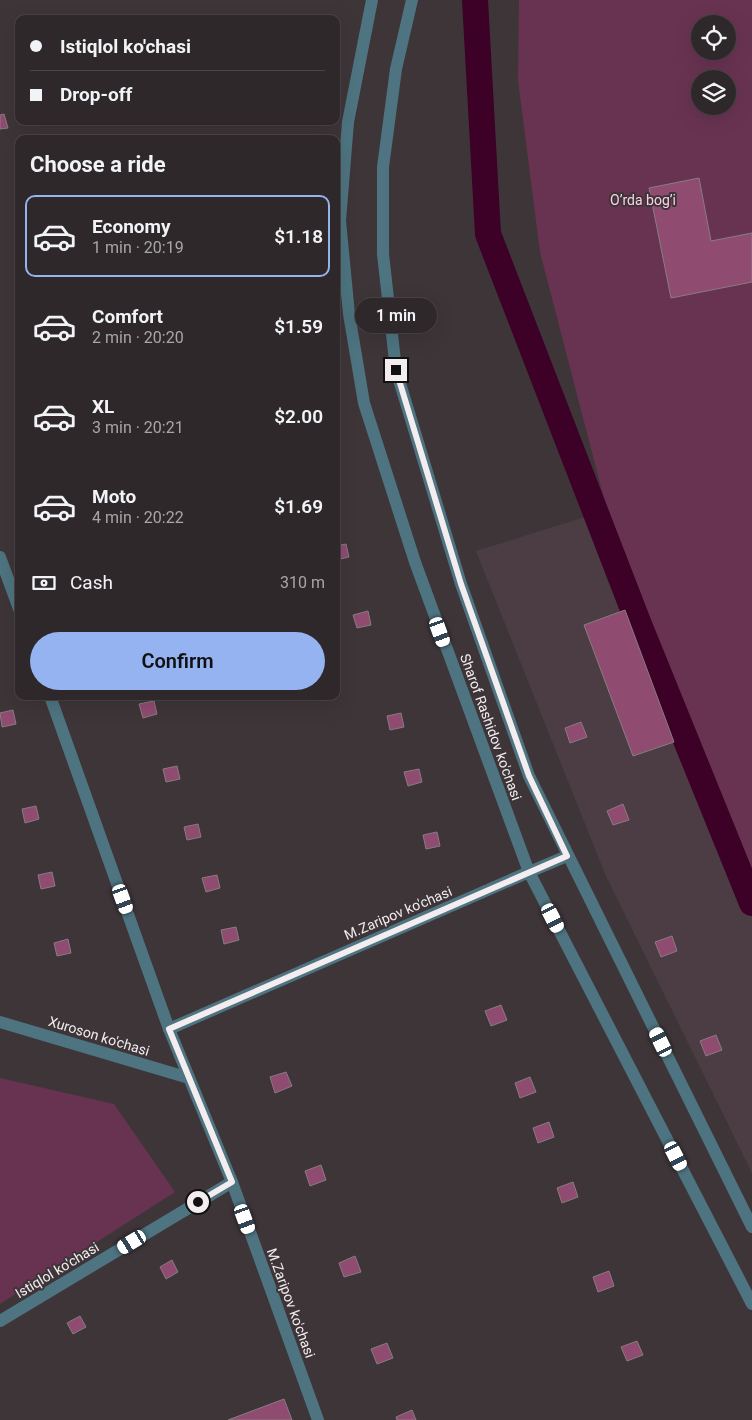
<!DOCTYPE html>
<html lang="en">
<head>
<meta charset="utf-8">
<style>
	:root { --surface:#2e282b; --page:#363033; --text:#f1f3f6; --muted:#a7a6a9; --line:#494447; --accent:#95b2f1 }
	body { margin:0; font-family:Roboto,sans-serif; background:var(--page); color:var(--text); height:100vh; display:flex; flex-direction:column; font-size:19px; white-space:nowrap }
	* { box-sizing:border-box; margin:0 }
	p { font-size:16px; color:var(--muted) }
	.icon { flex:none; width:28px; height:28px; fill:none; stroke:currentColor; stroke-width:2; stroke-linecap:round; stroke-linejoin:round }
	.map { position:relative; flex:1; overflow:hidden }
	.panel { position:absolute; left:15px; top:135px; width:325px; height:565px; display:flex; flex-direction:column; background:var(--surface); border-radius:10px; box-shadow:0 5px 20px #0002,0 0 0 1px var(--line) }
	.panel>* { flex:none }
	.banner { position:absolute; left:15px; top:15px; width:325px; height:110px; border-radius:10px; box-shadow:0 5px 20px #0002,0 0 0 1px var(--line); display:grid; align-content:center; height:110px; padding:0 15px; background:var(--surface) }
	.controls { position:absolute; left:691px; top:15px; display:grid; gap:10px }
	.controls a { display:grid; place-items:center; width:45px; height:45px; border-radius:50%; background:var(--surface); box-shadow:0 5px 20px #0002,0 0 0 1px var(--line); font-size:25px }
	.end { position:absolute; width:22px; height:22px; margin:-11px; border:6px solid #f3edf0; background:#111; box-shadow:0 0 0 2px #111 }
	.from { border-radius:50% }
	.bubble { position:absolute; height:35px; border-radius:18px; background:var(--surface); box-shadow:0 5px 20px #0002,0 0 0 1px var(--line); font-size:16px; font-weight:600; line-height:35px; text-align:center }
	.car { position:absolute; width:15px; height:30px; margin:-15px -8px; border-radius:6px; box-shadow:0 0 4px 1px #0007; background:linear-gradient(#fff 24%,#345 0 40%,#fff 0 76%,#345 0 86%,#fff 0) }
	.banner b { display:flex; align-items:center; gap:18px; height:48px; font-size:19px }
	.banner b+b { border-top:1px solid var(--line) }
	.banner i { width:12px; height:12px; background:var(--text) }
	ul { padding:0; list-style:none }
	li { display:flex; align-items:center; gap:15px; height:82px; margin:0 10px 8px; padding:0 5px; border:2px solid transparent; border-radius:10px }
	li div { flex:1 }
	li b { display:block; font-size:19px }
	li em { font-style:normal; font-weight:600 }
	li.active { border-color:var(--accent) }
	li>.icon { width:45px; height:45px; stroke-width:1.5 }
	h2 { padding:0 15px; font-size:22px; line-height:60px }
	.pay { display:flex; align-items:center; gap:12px; height:55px; padding:0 15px; font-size:19px }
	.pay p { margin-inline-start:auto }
	.primary-button { display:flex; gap:10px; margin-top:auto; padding:10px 15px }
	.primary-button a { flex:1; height:58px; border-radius:30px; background:var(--accent); color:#111; font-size:20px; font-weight:600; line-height:58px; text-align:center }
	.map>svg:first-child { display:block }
</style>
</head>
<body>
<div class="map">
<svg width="752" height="1420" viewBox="0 0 752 1420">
	<rect width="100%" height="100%" fill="#3e3539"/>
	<path fill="#4c3d44" d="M595 514 622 568 693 746 752 886V1173L606 876 476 551Z"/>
	<g fill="#683351" fill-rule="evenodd">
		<path d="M519 0H752V880L693 746 622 568 540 252 518 80ZM700 24H728V51H700ZM700 79H728V106H700Z"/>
		<path d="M0 1078 114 1104 175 1192 0 1304Z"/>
	</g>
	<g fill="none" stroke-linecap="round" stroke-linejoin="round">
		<path stroke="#3d0027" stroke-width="26" d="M475 0 488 234 638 622 752 903"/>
	</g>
	<g fill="#904b71" stroke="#877c81">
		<path d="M4 114 8 128 0 129V115Z"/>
		<path d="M699 178 711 241 752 233V282L671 298 649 188Z"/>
		<path d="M346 544 349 557 336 560V546Z"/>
		<path d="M625 610 674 742 633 756 584 625Z"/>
		<path d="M368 611 371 625 357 628 353 615Z"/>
		<path d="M154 701 157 714 143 718 139 704Z"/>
		<path d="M13 710 16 724 2 727 0 713Z"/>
		<path d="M401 713 404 727 390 730 387 716Z"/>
		<path d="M581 722 587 737 570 743 565 728Z"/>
		<path d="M177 766 180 779 166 782 163 769Z"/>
		<path d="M419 769 422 782 408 786 404 772Z"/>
		<path d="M623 804 629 820 613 825 607 811Z"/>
		<path d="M36 806 39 819 25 823 22 809Z"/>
		<path d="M198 824 201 837 187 840 184 827Z"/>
		<path d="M437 832 440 846 426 849 423 835Z"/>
		<path d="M52 872 55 886 41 889 38 875Z"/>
		<path d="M217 875 220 888 206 892 202 878Z"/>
		<path d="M236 927 239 940 224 944 221 930Z"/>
		<path d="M672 936 677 951 661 957 655 942Z"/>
		<path d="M68 939 71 953 57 956 54 943Z"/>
		<path d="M501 1005 507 1020 491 1026 485 1011Z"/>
		<path d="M716 1035 722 1050 706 1056 700 1041Z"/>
		<path d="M286 1072 292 1086 275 1093 270 1077Z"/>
		<path d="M530 1077 536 1092 520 1098 515 1083Z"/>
		<path d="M549 1122 554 1137 538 1143 533 1128Z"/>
		<path d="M321 1165 326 1180 310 1186 305 1171Z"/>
		<path d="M573 1182 578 1197 562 1203 557 1188Z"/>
		<path d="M355 1256 361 1272 344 1277 339 1263Z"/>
		<path d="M172 1260 178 1272 166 1279 160 1267Z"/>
		<path d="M609 1271 614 1286 598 1292 593 1277Z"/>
		<path d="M80 1316 86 1327 73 1334 67 1323Z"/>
		<path d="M637 1341 643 1355 627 1361 621 1347Z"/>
		<path d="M387 1343 393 1358 377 1364 371 1349Z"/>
		<path d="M284 1399 292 1420H228Z"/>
		<path d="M412 1410 416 1420H397L396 1417Z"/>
	</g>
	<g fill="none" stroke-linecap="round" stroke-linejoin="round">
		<g stroke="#4e7481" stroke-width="12">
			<path d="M0 1022 189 1078"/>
			<path d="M169 1029 529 872"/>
			<path d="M0 1321 232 1182"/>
		</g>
		<g stroke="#4e7481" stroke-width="12">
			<path d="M372 0 348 122 340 221 349 314 364 403 415 562 529 872 752 1304"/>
			<path d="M412 0 396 69 383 167V254L396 370 461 584 529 776 752 1227"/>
			<path d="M0 557 19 609"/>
			<path d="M50 696 169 1029 232 1182 318 1420"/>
			<path d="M529 872 567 856"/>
		</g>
	</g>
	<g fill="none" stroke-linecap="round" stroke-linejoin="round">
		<path stroke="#f3edf0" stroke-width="6" d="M198 1202 232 1182 169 1029 567 856 529 776 461 584 396 370"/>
	</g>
	<g text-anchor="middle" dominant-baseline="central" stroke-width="4" stroke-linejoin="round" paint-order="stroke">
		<g font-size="14" fill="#fbd1e5" stroke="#3e3539">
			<text x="643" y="200">O’rda bog’i</text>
		</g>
		<g font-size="14" fill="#f3edf0" stroke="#3e3539">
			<text transform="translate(491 727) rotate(70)">Sharof Rashidov ko'chasi</text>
			<text transform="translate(398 913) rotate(-23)">M.Zaripov ko'chasi</text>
			<text transform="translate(99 1036) rotate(17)">Xuroson ko'chasi</text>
			<text transform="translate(57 1270) rotate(-31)">Istiqlol ko'chasi</text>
			<text transform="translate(291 1303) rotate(70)">M.Zaripov ko'chasi</text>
		</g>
	</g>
</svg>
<div class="controls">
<a><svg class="icon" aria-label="locate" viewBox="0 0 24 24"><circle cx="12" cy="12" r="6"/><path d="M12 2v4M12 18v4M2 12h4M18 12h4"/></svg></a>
<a><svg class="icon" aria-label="layers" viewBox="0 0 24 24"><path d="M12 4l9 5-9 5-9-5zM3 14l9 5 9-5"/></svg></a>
</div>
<i class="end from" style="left:198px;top:1202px"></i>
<i class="end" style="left:396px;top:370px"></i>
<div class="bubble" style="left:355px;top:298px;width:82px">1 min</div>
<i class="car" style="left:440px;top:632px;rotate:160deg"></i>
<i class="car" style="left:123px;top:899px;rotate:160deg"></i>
<i class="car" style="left:553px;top:918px;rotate:153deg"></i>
<i class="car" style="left:661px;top:1042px;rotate:334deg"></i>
<i class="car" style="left:676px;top:1156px;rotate:153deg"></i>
<i class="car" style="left:245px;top:1219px;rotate:160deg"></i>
<i class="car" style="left:132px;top:1242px;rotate:239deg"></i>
<div class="banner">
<b><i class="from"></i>Istiqlol ko'chasi</b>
<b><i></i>Drop-off</b>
</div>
<section class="panel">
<h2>Choose a ride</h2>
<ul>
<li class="active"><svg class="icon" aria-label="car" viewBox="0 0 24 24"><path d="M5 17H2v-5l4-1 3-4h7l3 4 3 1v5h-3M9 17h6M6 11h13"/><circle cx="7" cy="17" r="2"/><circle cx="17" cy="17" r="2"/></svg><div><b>Economy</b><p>1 min · 20:19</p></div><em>$1.18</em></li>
<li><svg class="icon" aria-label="car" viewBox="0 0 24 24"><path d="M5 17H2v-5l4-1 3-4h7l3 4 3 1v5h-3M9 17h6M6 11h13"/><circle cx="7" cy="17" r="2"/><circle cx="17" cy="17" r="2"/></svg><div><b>Comfort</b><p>2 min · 20:20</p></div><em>$1.59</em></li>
<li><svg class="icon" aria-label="car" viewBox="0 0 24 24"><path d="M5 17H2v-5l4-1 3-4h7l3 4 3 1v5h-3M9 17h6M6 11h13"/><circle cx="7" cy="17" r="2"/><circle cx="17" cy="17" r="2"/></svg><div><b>XL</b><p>3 min · 20:21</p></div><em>$2.00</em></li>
<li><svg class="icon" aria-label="car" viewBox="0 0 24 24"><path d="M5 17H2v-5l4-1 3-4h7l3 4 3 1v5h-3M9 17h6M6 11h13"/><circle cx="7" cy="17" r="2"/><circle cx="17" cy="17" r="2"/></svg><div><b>Moto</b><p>4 min · 20:22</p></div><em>$1.69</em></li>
</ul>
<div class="pay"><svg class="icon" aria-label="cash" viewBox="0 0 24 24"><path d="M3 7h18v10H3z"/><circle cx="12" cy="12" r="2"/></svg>Cash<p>310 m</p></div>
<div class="primary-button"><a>Confirm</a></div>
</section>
</div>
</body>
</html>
